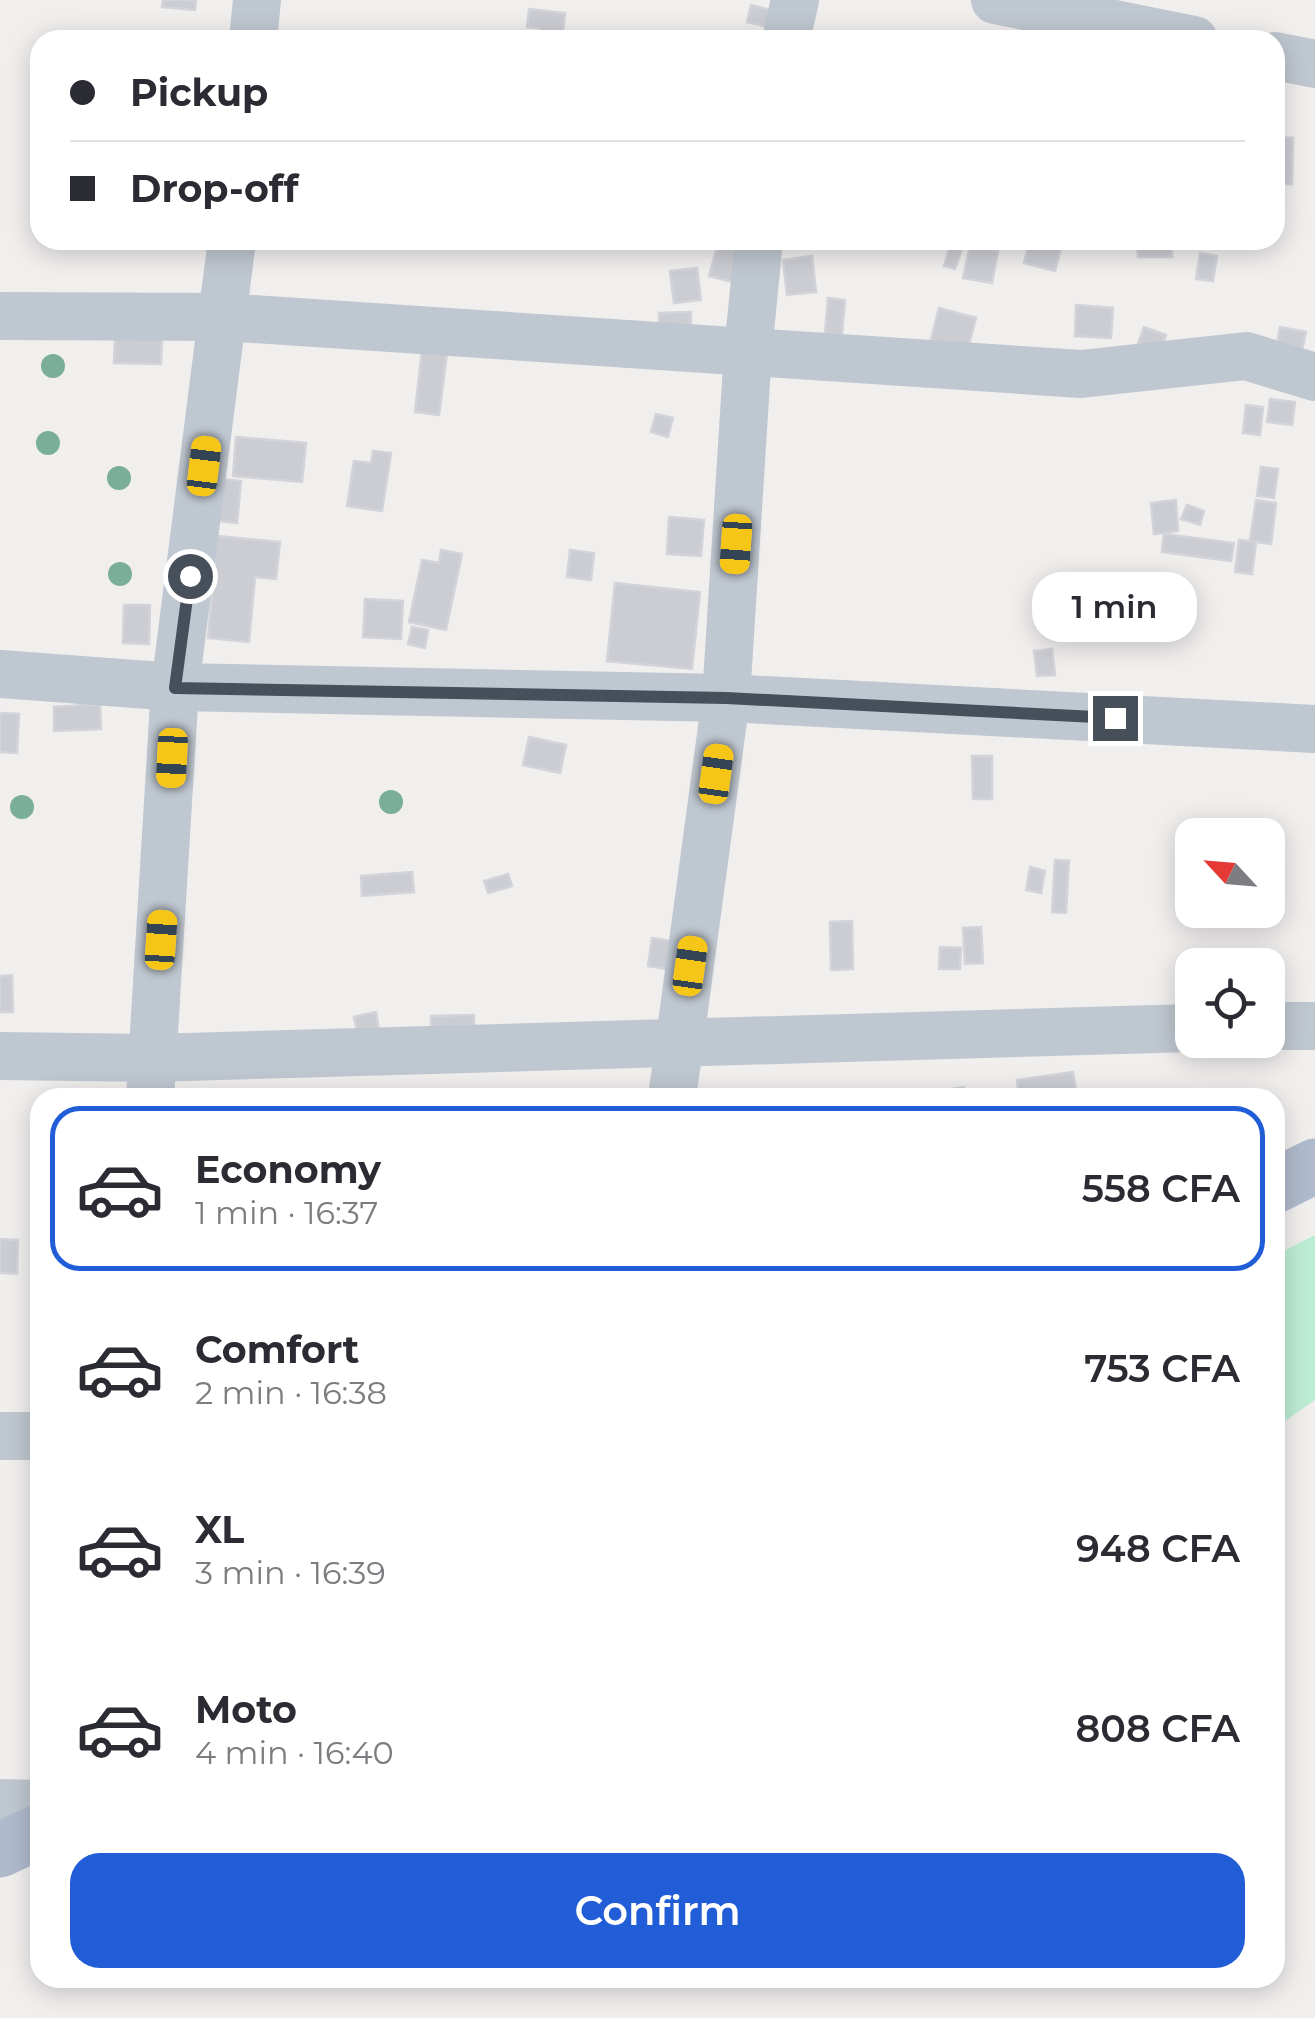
<!DOCTYPE html>
<html lang="en">
<head>
<meta charset="utf-8">
<style>
	:root { --surface:#fff; --page:#f2f2f3; --text:#2b2b33; --muted:#7c7c81; --line:#e1e1e2; --accent:#215dd7 }
	body { margin:0; font-family:Montserrat,sans-serif; background:var(--page); color:var(--text); height:100vh; display:flex; flex-direction:column; font-size:38px; white-space:nowrap }
	* { box-sizing:border-box; margin:0 }
	p { font-size:32px; color:var(--muted) }
	.icon { flex:none; width:55px; height:55px; fill:none; stroke:currentColor; stroke-width:2; stroke-linecap:round; stroke-linejoin:round }
	.map { position:relative; flex:1; overflow:hidden }
	.sheet { position:absolute; left:30px; top:1088px; width:1255px; height:900px; display:flex; flex-direction:column; background:var(--surface); border-radius:30px; box-shadow:0 5px 25px #0003 }
	.sheet>* { flex:none }
	.guide { position:absolute; left:30px; top:30px; width:1255px; height:220px; border-radius:30px; box-shadow:0 5px 25px #0003; display:grid; align-content:center; height:220px; padding:0 40px; background:var(--surface) }
	.needle { width:65px; rotate:296deg }
	.controls { position:absolute; left:1175px; top:818px; display:grid; gap:20px }
	.controls a { display:grid; place-items:center; width:110px; height:110px; border-radius:20px; background:var(--surface); box-shadow:0 5px 25px #0003; font-size:50px }
	.end { position:absolute; width:45px; height:45px; margin:-22px; border:12px solid #474f5b; background:#fff; box-shadow:0 0 0 5px #fff }
	.from { border-radius:50% }
	.bubble { position:absolute; height:70px; border-radius:30px; background:var(--surface); box-shadow:0 5px 25px #0003; font-size:32px; font-weight:600; line-height:70px; text-align:center }
	.car { position:absolute; width:30px; height:60px; margin:-30px -15px; border-radius:12px; box-shadow:0 0 8px 2px #0007; background:linear-gradient(#f5c518 24%,#345 0 40%,#f5c518 0 76%,#345 0 86%,#f5c518 0) }
	.guide b { display:flex; align-items:center; gap:35px; height:95px; font-size:38px }
	.guide b+b { border-top:2px solid var(--line) }
	.guide i { width:25px; height:25px; background:var(--text) }
	ul { padding:18px 0 0; list-style:none }
	li { display:flex; align-items:center; gap:30px; height:165px; margin:0 20px 15px; padding:0 20px; border:5px solid transparent; border-radius:30px }
	li div { flex:1 }
	li b { display:block; font-size:38px }
	li em { font-style:normal; font-weight:600 }
	li.active { border-color:var(--accent) }
	li>.icon { width:90px; height:90px; stroke-width:1.5 }
	.action { display:flex; gap:20px; margin-top:auto; padding:20px 40px }
	.action a { flex:1; height:115px; border-radius:30px; background:var(--accent); color:#fff; font-size:40px; font-weight:600; line-height:115px; text-align:center }
	.map>svg:first-child { display:block }
</style>
</head>
<body>
<div class="map">
<svg width="1315" height="2018" viewBox="0 0 1315 2018">
	<rect width="100%" height="100%" fill="#f1eeee"/>
	<path fill="#beedd5" d="M1315 1235V1400L1275 1428V1255Z"/>
	<g fill="#cbcdd3" stroke="#d2d4da" stroke-width="2.5">
		<path d="M163 0H196L195 10 162 7Z"/>
		<path d="M751 5 771 10 767 27 747 22Z"/>
		<path d="M529 9 565 13 562 40H539L540 28 527 27Z"/>
		<path d="M580 32 637 37 636 40H579Z"/>
		<path d="M1275 137 1293 138 1292 184H1275Z"/>
		<path d="M719 240 742 244 733 282 709 276Z"/>
		<path d="M952 240H965L955 269 944 266Z"/>
		<path d="M1030 240H1063L1055 271 1024 263Z"/>
		<path d="M1137 240H1172V257H1138Z"/>
		<path d="M970 246 998 251 992 283 963 278Z"/>
		<path d="M1200 253 1217 256 1213 281 1196 279Z"/>
		<path d="M812 256 816 292 787 295 783 260Z"/>
		<path d="M697 268 701 300 674 303 670 271Z"/>
		<path d="M828 298 845 300 842 335 825 333Z"/>
		<path d="M1076 305 1113 308 1111 338 1075 336Z"/>
		<path d="M939 308 976 318 967 352 930 343Z"/>
		<path d="M691 312V329L659 330V313Z"/>
		<path d="M1144 327 1166 335 1159 356 1136 349Z"/>
		<path d="M1280 327 1306 332 1301 355 1276 350Z"/>
		<path d="M115 338 162 339 161 364 114 363Z"/>
		<path d="M422 350 447 353 439 415 415 412Z"/>
		<path d="M1270 399 1295 402 1292 425 1267 422Z"/>
		<path d="M1246 405 1263 407 1260 435 1243 433Z"/>
		<path d="M656 414 673 418 668 437 651 432Z"/>
		<path d="M236 437 306 443 302 482 233 476Z"/>
		<path d="M373 451 391 453 382 511 347 506 354 461 371 463Z"/>
		<path d="M1261 467 1278 469 1274 498 1257 496Z"/>
		<path d="M223 479 241 481 237 523 219 521Z"/>
		<path d="M1176 500 1178 531 1154 534 1151 503Z"/>
		<path d="M1256 500 1276 503 1271 544 1250 541Z"/>
		<path d="M1187 505 1204 511 1200 525 1181 519Z"/>
		<path d="M669 517 704 520 701 556 667 554Z"/>
		<path d="M1164 534 1234 543 1231 561 1162 552Z"/>
		<path d="M217 536 280 542 276 579 255 577 249 642 208 638Z"/>
		<path d="M1239 540 1256 542 1252 574 1235 572Z"/>
		<path d="M441 550 462 554 446 630 409 622 422 560 439 563Z"/>
		<path d="M570 550 594 553 591 580 567 577Z"/>
		<path d="M615 583 700 592 692 669 607 661Z"/>
		<path d="M365 599 403 601 401 639 363 637Z"/>
		<path d="M124 605H150L149 644 123 643Z"/>
		<path d="M412 627 428 630 425 648 408 644Z"/>
		<path d="M1052 649 1055 675 1037 676 1034 651Z"/>
		<path d="M100 704 101 729 54 731V707Z"/>
		<path d="M0 713 19 714 17 753 0 752Z"/>
		<path d="M529 737 566 745 560 773 523 765Z"/>
		<path d="M972 756H992V799H973Z"/>
		<path d="M1055 860 1069 861 1066 913 1052 912Z"/>
		<path d="M1030 867 1045 871 1041 893 1026 890Z"/>
		<path d="M412 872 414 892 362 896 361 876Z"/>
		<path d="M508 874 512 886 488 893 484 881Z"/>
		<path d="M852 921 853 969 831 970 830 922Z"/>
		<path d="M981 927 983 963 965 964 963 928Z"/>
		<path d="M652 938 670 941 667 969 648 966Z"/>
		<path d="M940 947 961 948 960 969H939Z"/>
		<path d="M12 975 13 1012H0V976Z"/>
		<path d="M376 1012 379 1031 358 1035 354 1017Z"/>
		<path d="M474 1015V1034L431 1035V1016Z"/>
		<path d="M1073 1072 1076 1090 1019 1098 1017 1080Z"/>
		<path d="M964 1087 966 1098H914V1095Z"/>
		<path d="M0 1239 18 1240 17 1274 0 1273Z"/>
	</g>
	<g fill="none" stroke-linecap="round" stroke-linejoin="round">
		<g stroke="#bfc7d0" stroke-width="48">
			<path d="M995 0 1194 40"/>
			<path d="M253 40 257 0"/>
			<path d="M786 40 795 0"/>
			<path d="M1275 56 1315 64"/>
			<path d="M0 316 223 317 1081 374 1246 356 1315 377"/>
			<path d="M0 674 175 687 726 698 1315 729"/>
			<path d="M1268 1026H1315"/>
			<path d="M0 1056 152 1058 1192 1028"/>
			<path d="M150 1098 175 687 232 240"/>
			<path d="M672 1098 726 698 748 351 759 240"/>
			<path d="M0 1436H40"/>
			<path d="M0 1803 40 1804"/>
		</g>
		<g stroke="#afbacc" stroke-width="55">
			<path d="M1275 1186 1315 1166"/>
			<path d="M0 1850 40 1831"/>
		</g>
	</g>
	<g fill="#7bae99">
		<circle cx="53" cy="366" r="12"/>
		<circle cx="48" cy="443" r="12"/>
		<circle cx="119" cy="478" r="12"/>
		<circle cx="120" cy="574" r="12"/>
		<circle cx="391" cy="802" r="12"/>
		<circle cx="22" cy="807" r="12"/>
	</g>
	<g fill="none" stroke-linecap="round" stroke-linejoin="round">
		<path stroke="#474f5b" stroke-width="12" d="M190 576 175 688 726 698 1115 718"/>
	</g>
</svg>
<div class="controls">
<a><svg class="needle" viewBox="-14 -14 28 28"><path d="M0-13l5 13h-10z" fill="#e53935"/><path d="M0 13l5-13h-10z" fill="#7c7c81"/></svg></a>
<a><svg class="icon" aria-label="locate" viewBox="0 0 24 24"><circle cx="12" cy="12" r="6"/><path d="M12 2v4M12 18v4M2 12h4M18 12h4"/></svg></a>
</div>
<i class="end from" style="left:190px;top:576px"></i>
<i class="end" style="left:1115px;top:718px"></i>
<div class="bubble" style="left:1032px;top:572px;width:165px">1 min</div>
<i class="car" style="left:204px;top:466px;rotate:7deg"></i>
<i class="car" style="left:736px;top:544px;rotate:184deg"></i>
<i class="car" style="left:172px;top:758px;rotate:183deg"></i>
<i class="car" style="left:716px;top:774px;rotate:8deg"></i>
<i class="car" style="left:161px;top:940px;rotate:4deg"></i>
<i class="car" style="left:690px;top:966px;rotate:8deg"></i>
<div class="guide">
<b><i class="from"></i>Pickup</b>
<b><i></i>Drop-off</b>
</div>
<section class="sheet">
<ul>
<li class="active"><svg class="icon" aria-label="car" viewBox="0 0 24 24"><path d="M5 17H2v-5l4-1 3-4h7l3 4 3 1v5h-3M9 17h6M6 11h13"/><circle cx="7" cy="17" r="2"/><circle cx="17" cy="17" r="2"/></svg><div><b>Economy</b><p>1 min · 16:37</p></div><em>558 CFA</em></li>
<li><svg class="icon" aria-label="car" viewBox="0 0 24 24"><path d="M5 17H2v-5l4-1 3-4h7l3 4 3 1v5h-3M9 17h6M6 11h13"/><circle cx="7" cy="17" r="2"/><circle cx="17" cy="17" r="2"/></svg><div><b>Comfort</b><p>2 min · 16:38</p></div><em>753 CFA</em></li>
<li><svg class="icon" aria-label="car" viewBox="0 0 24 24"><path d="M5 17H2v-5l4-1 3-4h7l3 4 3 1v5h-3M9 17h6M6 11h13"/><circle cx="7" cy="17" r="2"/><circle cx="17" cy="17" r="2"/></svg><div><b>XL</b><p>3 min · 16:39</p></div><em>948 CFA</em></li>
<li><svg class="icon" aria-label="car" viewBox="0 0 24 24"><path d="M5 17H2v-5l4-1 3-4h7l3 4 3 1v5h-3M9 17h6M6 11h13"/><circle cx="7" cy="17" r="2"/><circle cx="17" cy="17" r="2"/></svg><div><b>Moto</b><p>4 min · 16:40</p></div><em>808 CFA</em></li>
</ul>
<div class="action"><a>Confirm</a></div>
</section>
</div>
</body>
</html>
